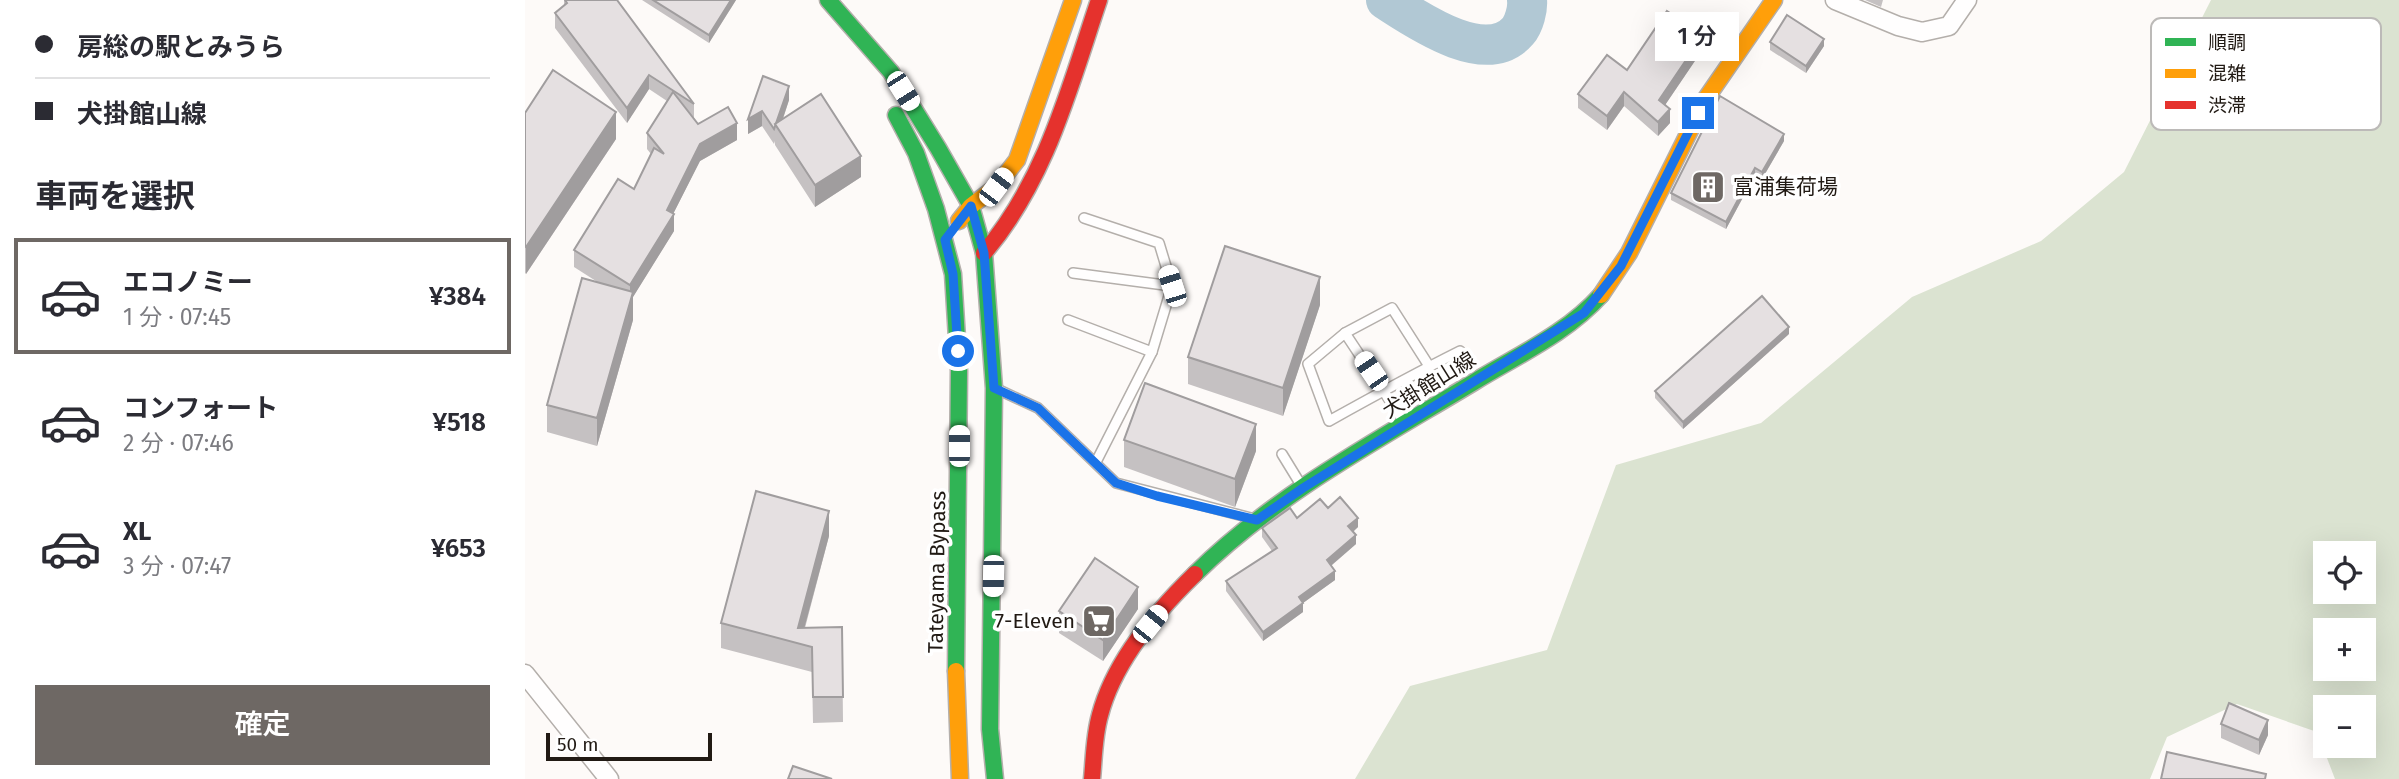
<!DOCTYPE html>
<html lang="ja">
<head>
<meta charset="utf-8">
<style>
	:root { --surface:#fff; --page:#f7f7f7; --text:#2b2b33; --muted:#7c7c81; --line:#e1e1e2; --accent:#6e6864 }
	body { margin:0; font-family:"Fira Sans","Noto Sans JP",sans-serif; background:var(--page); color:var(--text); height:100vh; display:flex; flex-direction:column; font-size:26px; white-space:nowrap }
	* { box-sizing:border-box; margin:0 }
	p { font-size:23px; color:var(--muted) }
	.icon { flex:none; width:38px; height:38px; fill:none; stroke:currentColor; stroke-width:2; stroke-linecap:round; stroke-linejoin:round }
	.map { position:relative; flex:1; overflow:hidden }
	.drawer { display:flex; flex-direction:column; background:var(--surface); width:525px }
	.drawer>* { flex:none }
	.top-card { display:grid; align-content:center; height:154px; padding:0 35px; background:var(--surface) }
	.buttons { position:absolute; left:1788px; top:541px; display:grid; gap:14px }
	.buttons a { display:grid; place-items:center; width:63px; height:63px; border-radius:0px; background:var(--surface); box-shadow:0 7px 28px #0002; font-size:35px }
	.scale { position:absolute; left:21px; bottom:18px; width:166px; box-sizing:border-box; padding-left:7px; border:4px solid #211a14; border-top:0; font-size:19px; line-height:24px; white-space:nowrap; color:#211a14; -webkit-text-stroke:5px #fff; paint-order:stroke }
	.end { position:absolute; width:32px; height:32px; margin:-16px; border:9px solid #1a73e8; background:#fff; box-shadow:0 0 0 4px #fff }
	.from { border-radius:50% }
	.bubble { position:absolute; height:49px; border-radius:0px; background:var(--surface); box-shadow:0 7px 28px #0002; font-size:23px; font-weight:600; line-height:49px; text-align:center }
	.car { position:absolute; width:21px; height:42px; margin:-21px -10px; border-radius:9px; box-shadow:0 0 5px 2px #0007; background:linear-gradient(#fff 24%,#345 0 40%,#fff 0 76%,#345 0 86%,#fff 0) }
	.top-card b { display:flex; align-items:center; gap:24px; height:66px; font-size:26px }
	.top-card b+b { border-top:2px solid var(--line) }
	.top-card i { width:18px; height:18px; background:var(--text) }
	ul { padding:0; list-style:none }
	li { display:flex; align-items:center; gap:21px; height:116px; margin:0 14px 10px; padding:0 21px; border:4px solid transparent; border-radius:0px }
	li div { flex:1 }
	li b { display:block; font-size:26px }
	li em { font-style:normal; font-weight:600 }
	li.current { border-color:var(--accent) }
	li>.icon { width:63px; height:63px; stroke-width:1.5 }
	h2 { padding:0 35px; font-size:32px; line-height:84px }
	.cta { display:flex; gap:14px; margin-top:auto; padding:14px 35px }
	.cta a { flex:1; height:80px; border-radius:0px; background:var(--accent); color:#fff; font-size:28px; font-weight:600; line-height:80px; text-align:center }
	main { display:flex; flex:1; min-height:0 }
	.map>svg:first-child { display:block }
</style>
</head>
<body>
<main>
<section class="drawer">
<div class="top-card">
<b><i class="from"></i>房総の駅とみうら</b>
<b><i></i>犬掛館山線</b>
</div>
<h2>車両を選択</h2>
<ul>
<li class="current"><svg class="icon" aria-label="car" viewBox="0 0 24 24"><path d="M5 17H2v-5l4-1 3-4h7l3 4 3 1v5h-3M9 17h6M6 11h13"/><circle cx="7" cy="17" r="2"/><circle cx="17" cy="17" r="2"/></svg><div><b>エコノミー</b><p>1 分 · 07:45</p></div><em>¥384</em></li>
<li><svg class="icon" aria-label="car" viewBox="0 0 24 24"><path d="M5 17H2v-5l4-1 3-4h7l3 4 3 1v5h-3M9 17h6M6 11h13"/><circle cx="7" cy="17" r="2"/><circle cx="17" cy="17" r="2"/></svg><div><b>コンフォート</b><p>2 分 · 07:46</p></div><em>¥518</em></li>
<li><svg class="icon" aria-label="car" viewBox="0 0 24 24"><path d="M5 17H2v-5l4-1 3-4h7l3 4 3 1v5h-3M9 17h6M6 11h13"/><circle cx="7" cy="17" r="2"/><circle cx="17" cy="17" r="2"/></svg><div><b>XL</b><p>3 分 · 07:47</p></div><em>¥653</em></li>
</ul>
<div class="cta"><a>確定</a></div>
</section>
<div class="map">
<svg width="1874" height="779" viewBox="0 0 1874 779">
	<rect width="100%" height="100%" fill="#fdfaf8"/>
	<path fill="#dbe3d1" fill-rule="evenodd" d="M1686 0H1874V779H1810L1792 732 1712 704 1642 737 1625 779H830L885 686 1022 650 1091 465 1236 423 1387 297 1516 241 1599 172ZM1801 553H1839V592H1801ZM1801 630H1839V668H1801ZM1801 707H1839V746H1801Z"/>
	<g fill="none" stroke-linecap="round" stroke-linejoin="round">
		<path stroke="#b1c8d4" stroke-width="40" d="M861 0C892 20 961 68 993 31 999 24 1003 9 1002 0"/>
		<g stroke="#b4afab" stroke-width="12">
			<g id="lane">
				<path d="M559 218 634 243 647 286"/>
				<path d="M548 273 647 286 627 352"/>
				<path d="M543 320 627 352 571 462"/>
				<path d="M820 333 867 308 904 366"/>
				<path d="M474 390 513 408 591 483 726 518"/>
				<path d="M879 422 820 333 783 364 804 421C847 397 891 373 935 351"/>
				<path d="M757 454 776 485"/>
			</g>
		</g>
		<g stroke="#b4afab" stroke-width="21">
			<g id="street">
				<path d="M1310 0 1373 26 1397 32 1424 26 1442 0"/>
				<path d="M0 674 84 779"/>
			</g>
		</g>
		<g stroke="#b4afab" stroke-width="19">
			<g id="fast">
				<path d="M303 0 366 72 413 148 446 206 459 253 469 388 465 729 470 779"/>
				<path d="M371 115 391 153 411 209 428 274 434 371 431 671"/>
				<path d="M670 574C751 494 853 440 949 382 993 355 1041 334 1076 295"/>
			</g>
		</g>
		<g stroke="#b4afab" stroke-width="19">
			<g id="slow">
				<path d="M434 221 446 206 471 187 492 160 548 0"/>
				<path d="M1076 295 1104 253 1180 100 1249 0"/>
				<path d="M431 671 435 779"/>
			</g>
		</g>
		<g stroke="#b4afab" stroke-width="19">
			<g id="jam">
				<path d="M459 253C521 180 544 89 574 0"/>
				<path d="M567 779C569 758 569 736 575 715 589 661 631 612 670 574"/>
			</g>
		</g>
		<use href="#lane" stroke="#fffefe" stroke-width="9"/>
		<use href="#street" stroke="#fffefe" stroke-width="18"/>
		<use href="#fast" stroke="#30b455" stroke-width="16"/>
		<use href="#slow" stroke="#ff9f0a" stroke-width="16"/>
		<use href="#jam" stroke="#e5322d" stroke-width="16"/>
	</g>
	<g fill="#c5c1c2">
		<path d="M39 0H92L169 104V118L173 124 212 140 175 161 148 214 149 231 108 297V320L72 446 22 432V405L74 283 49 267V250L109 189 126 154 122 149V133L142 101 124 89 102 123 30 28V13L39 6Z"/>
		<path d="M117 0H211L184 43Z"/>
		<path d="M1340 0H1358L1356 7Z"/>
		<path d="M1245 42 1299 46 1281 73 1245 50Z"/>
		<path d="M1178 49 1140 105 1145 123 1133 136 1099 106 1082 130 1053 108V94L1102 70Z"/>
		<path d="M238 76 264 100 258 119 336 177 290 207 250 145V141L249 144 237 126 223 134Z"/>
		<path d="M0 113 91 139 1 274 0 273Z"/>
		<path d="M1259 141 1237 179 1230 175 1201 229 1146 200V193Z"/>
		<path d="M795 305 758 416 663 384V357Z"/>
		<path d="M1264 334 1158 429 1130 398V391Z"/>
		<path d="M599 440 731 451 710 507 599 467Z"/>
		<path d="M803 508 833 527 828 532 831 544 806 566 810 580 778 603V612L738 641 701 591V581L747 551 737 537V528L772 518Z"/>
		<path d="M304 536 280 628 317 627 318 722 288 723 287 672 196 648V623Z"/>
		<path d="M613 609 578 661 534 633V611Z"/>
		<path d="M1696 724 1743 735 1734 755 1696 738Z"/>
	</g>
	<g fill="#a09d9e">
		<path d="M206 0H211L184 43V35Z"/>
		<path d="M1178 35V49L1134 114V100Z"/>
		<path d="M1299 39V46L1281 73V66Z"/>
		<path d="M124 75V89L102 123V108Z"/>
		<path d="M264 86V100L254 130 250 125Z"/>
		<path d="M1099 92V106L1082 130V116Z"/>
		<path d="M1145 109V123L1133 136V122Z"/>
		<path d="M237 111V126L223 134V119Z"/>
		<path d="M91 112V139L1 274V247Z"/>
		<path d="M212 123V140L175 161 142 226V210L175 144Z"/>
		<path d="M1259 134V141L1237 179V172Z"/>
		<path d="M336 156V177L290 207V185Z"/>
		<path d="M1230 168V175L1201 229V222Z"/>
		<path d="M149 214V231L108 297V320L72 446V418L105 302V285Z"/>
		<path d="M795 277V305L758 416V388Z"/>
		<path d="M1264 327V334L1158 429V422Z"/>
		<path d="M731 424V451L710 507V479Z"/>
		<path d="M304 511V536L275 644 273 628Z"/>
		<path d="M833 518V527L823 536V526Z"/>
		<path d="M831 535V544L802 569V560Z"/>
		<path d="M810 571V580L778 603V612L738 641V632L774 597Z"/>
		<path d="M613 587V609L578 661V640Z"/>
		<path d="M1743 720V735L1734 755V740Z"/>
	</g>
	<g fill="#e5e0e1" stroke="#a09d9e" stroke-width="2">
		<path d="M40 0H92L169 104 124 75 102 108 30 13 42 3Z"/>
		<path d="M128 0H206L184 35Z"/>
		<path d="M1142 11 1178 35 1134 100 1145 109 1133 122 1099 92 1082 116 1053 94 1082 55 1102 70Z"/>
		<path d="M1262 15 1299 39 1281 66 1245 42Z"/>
		<path d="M28 70 91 112 1 247 0 246V113Z"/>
		<path d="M238 76 264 86 249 129 237 111 223 119Z"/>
		<path d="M148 92 173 124 203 107 212 123 175 144 142 210 149 214 105 285 49 250 93 179 109 189 129 148 139 154 122 133Z"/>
		<path d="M296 94 336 156 290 185 250 124Z"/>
		<path d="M1195 96 1259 134 1237 172 1230 168 1201 222 1146 193Z"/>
		<path d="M700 246 795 277 758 388 663 357Z"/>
		<path d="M57 278 108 292 72 418 22 405Z"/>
		<path d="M1237 296 1264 327 1158 422 1130 391Z"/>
		<path d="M620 383 731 424 710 479 599 440Z"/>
		<path d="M231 491 304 511 273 628 317 627 318 697H288L287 647 196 623Z"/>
		<path d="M815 497 833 518 823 526 831 535 802 560 810 571 774 597 778 603 738 632 701 581 752 548 737 528 765 508 772 518 795 499 803 508Z"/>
		<path d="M570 558 613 587 578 640 534 611Z"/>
		<path d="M1704 703 1743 720 1734 740 1696 724Z"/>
		<path d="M1642 752 1741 774 1740 779H1636Z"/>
		<path d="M268 766 307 779H263Z"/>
	</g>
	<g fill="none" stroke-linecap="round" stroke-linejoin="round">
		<path stroke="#1a73e8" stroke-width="9" d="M433 351 428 274 420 240 446 206 459 253 469 388 513 408 591 483 632 496 732 520 778 488 1059 313 1096 266 1173 113"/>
	</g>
	<defs>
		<g id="building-square" transform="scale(1.75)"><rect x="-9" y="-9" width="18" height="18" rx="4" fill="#6e6864" stroke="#fff"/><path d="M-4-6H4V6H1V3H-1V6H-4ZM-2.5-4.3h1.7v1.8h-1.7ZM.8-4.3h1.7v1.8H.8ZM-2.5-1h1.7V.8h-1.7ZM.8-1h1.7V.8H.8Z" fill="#fff"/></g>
		<g id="supermarket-square" transform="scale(1.75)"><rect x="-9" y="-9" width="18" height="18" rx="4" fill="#6e6864" stroke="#fff"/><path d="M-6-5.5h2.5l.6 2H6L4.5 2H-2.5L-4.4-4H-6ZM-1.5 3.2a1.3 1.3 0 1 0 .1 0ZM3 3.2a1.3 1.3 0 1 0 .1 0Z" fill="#fff"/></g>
	</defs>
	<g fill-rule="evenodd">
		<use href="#building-square" x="1183" y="187"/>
		<use href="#supermarket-square" x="574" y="621"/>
	</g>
	<g text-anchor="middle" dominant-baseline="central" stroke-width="7" stroke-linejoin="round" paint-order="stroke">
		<g font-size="21" fill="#211a14" stroke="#fff" text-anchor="start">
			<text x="1208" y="187">富浦集荷場</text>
			<text x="550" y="621" text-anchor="end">7-Eleven</text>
		</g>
		<g font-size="21" fill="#211a14" stroke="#fff">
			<text transform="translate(904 385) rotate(-32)">犬掛館山線</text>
			<text transform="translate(412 572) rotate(-89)">Tateyama Bypass</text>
		</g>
	</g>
	<rect x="1626" y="18" width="230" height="112" rx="10" fill="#fff" stroke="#bcbab8" stroke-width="2"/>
	<rect x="1640" y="38" width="31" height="8" fill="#30b455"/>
	<rect x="1640" y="69" width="31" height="9" fill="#ff9f0a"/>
	<rect x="1640" y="101" width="31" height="8" fill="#e5322d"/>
	<g font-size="19" fill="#211a14">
		<text x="1683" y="49">順調</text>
		<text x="1683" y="80">混雑</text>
		<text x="1683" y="112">渋滞</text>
	</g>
</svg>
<div class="buttons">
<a><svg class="icon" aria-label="locate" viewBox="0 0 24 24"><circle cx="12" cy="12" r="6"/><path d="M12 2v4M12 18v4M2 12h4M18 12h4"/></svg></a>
<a>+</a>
<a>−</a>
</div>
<div class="scale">50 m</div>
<i class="end from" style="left:433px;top:351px"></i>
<i class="end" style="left:1173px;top:113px"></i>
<div class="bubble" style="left:1130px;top:12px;width:84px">1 分</div>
<i class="car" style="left:378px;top:91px;rotate:148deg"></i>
<i class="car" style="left:471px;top:187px;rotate:37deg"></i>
<i class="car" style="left:647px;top:286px;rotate:342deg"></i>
<i class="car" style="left:846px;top:371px;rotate:326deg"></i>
<i class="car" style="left:434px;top:446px;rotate:0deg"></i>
<i class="car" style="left:468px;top:576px;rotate:181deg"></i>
<i class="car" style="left:625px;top:624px;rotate:39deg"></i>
</div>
</main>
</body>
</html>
